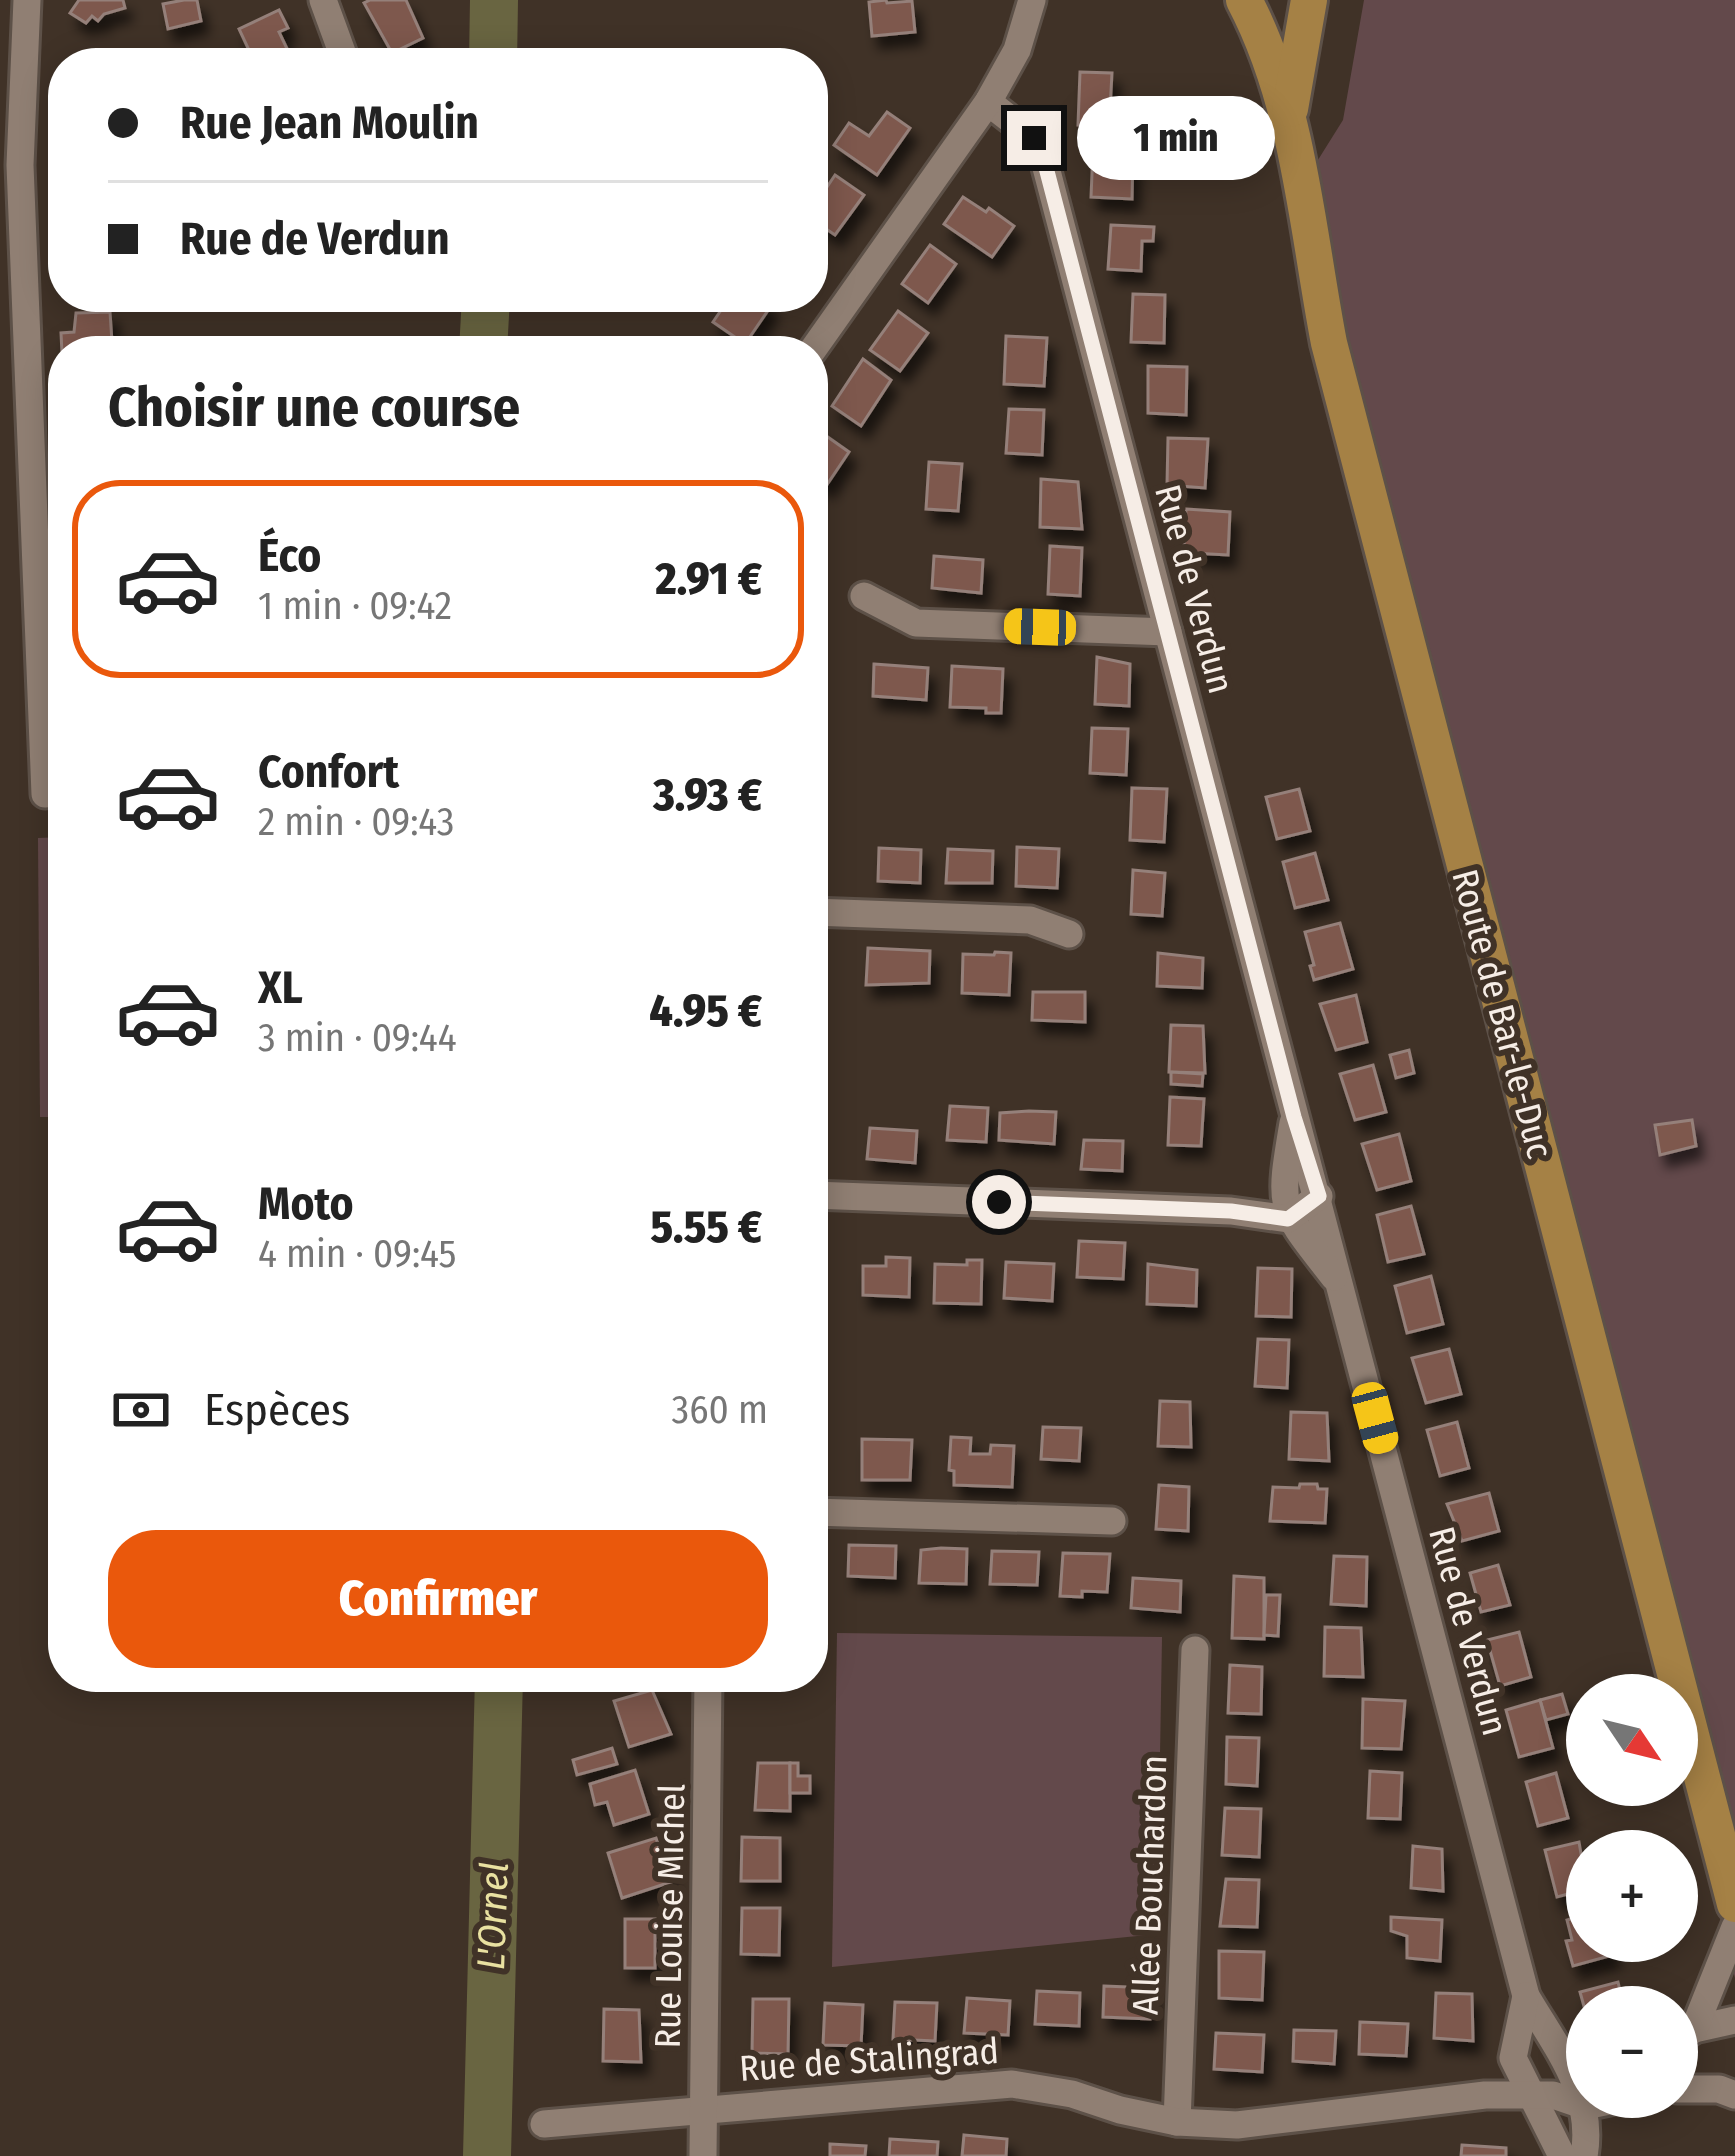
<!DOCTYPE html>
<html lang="fr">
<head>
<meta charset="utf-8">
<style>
	:root { --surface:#fff; --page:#f6f6f6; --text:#222; --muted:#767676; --line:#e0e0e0; --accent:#ea580c }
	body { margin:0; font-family:"Fira Sans Condensed",sans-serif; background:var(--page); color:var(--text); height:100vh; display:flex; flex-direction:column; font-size:45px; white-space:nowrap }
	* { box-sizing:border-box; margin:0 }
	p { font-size:39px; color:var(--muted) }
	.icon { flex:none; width:66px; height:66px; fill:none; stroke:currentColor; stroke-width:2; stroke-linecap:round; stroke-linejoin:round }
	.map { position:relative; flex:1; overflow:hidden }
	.panel { position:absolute; left:48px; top:336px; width:780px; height:1356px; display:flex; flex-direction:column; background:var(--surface); border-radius:48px; box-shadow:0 6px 30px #0003 }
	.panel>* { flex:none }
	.hud { position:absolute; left:48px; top:48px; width:780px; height:264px; border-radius:48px; box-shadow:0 6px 30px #0003; display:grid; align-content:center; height:264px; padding:0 60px; background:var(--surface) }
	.needle { width:78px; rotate:125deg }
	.controls { position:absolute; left:1566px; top:1674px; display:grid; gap:24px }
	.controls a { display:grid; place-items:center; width:132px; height:132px; border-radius:50%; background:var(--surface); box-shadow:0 6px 30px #0003; font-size:60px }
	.end { position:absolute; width:54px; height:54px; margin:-27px; border:15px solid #f6ede6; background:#111; box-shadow:0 0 0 6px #111 }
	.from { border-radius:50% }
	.bubble { position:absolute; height:84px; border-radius:42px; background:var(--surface); box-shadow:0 6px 30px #0003; font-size:39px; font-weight:800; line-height:84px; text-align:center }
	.car { position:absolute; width:36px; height:72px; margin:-36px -18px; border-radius:15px; box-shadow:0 0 9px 3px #0007; background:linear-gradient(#f5c518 24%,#345 0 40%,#f5c518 0 76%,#345 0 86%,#f5c518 0) }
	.hud b { display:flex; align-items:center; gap:42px; height:114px; font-size:45px }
	.hud b+b { border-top:3px solid var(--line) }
	.hud i { width:30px; height:30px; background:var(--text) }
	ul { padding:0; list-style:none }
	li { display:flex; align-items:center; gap:36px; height:198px; margin:0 24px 18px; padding:0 36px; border:6px solid transparent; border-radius:48px }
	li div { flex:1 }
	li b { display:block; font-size:45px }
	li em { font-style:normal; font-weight:800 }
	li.active { border-color:var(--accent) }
	li>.icon { width:108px; height:108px; stroke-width:1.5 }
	h2 { padding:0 60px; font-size:54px; line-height:144px }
	.pay { display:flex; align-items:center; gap:30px; height:132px; padding:0 60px; font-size:45px }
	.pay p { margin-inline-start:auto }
	.cta { display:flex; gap:24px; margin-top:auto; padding:24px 60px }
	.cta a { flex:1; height:138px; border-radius:48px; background:var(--accent); color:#fff; font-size:48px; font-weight:800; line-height:138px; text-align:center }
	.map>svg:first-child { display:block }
</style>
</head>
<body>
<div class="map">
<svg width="1735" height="2156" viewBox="0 0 1735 2156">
	<defs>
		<filter id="shadow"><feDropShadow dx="7" dy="12" stdDeviation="6" flood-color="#0009"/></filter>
	</defs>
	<rect width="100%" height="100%" fill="#403227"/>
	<g fill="#63494b">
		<path d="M1364 0H1735V1978L1286 211 1343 120Z"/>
		<path d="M63 837V1117H40L38 838Z"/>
		<path d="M837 1633 1162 1637 1157 1934 832 1967Z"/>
	</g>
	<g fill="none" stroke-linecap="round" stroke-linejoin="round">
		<g stroke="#696541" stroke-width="48">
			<path d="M493 63 494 0"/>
			<path d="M483 351 486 297"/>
			<path d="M487 2156 499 1677"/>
		</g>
	</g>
	<g fill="#7e584e" stroke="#95807a" stroke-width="3" filter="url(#shadow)">
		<path d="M79 0H123L125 8 104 14 98 21 92 16 86 23 70 13Z"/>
		<path d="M184 0H197L201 21 168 29 163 4Z"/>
		<path d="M370 0H406L423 38 392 53 364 3Z"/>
		<path d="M886 0 887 3 912 1 915 32 872 36 869 2Z"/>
		<path d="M279 10 288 28 279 32 291 57 278 63H255L239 29Z"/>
		<path d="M1080 72 1112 73 1109 127 1078 125Z"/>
		<path d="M887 112 910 128 877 175 834 145 849 123 869 136Z"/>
		<path d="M1093 150 1133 152 1132 199 1091 197Z"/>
		<path d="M835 175 864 195 835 235 813 220V198L819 199Z"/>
		<path d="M963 197 986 212 989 208 1014 226 992 257 944 224Z"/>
		<path d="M1111 225 1154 227 1153 241H1142L1141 271 1108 269Z"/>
		<path d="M930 245 956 264 928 303 902 284Z"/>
		<path d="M1133 294 1165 295 1164 343 1131 342Z"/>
		<path d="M730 297H759L771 306 745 344 713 322Z"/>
		<path d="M898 311 928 333 900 371 870 350Z"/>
		<path d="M110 312 112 342 131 339 134 351 62 353 61 333 74 332 76 313Z"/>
		<path d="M1006 336 1047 338 1044 386 1004 384Z"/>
		<path d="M863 359 891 380 861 426 832 406Z"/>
		<path d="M1148 366 1187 367 1186 415 1148 413Z"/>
		<path d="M1009 409 1044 410 1042 455 1006 453Z"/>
		<path d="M815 428 849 452 826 486 813 476Z"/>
		<path d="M1168 438 1208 439 1205 488 1167 485Z"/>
		<path d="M929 462 962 464 958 511 926 509Z"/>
		<path d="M1041 479 1078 482 1082 529 1040 527Z"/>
		<path d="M1186 509 1230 512 1228 555 1192 553V548L1184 547Z"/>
		<path d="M1050 546 1082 548 1080 596 1048 594Z"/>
		<path d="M934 556 983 560 981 593 932 588Z"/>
		<path d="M1097 657 1130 664 1129 706 1095 704Z"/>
		<path d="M874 664 928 668 926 700 873 696Z"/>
		<path d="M952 666 1003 669 1001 713H986V708L950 707Z"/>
		<path d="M1092 728 1128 729 1126 775 1090 773Z"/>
		<path d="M1132 788 1167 789 1164 842 1130 840Z"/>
		<path d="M1299 789 1310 831 1277 839 1266 797Z"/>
		<path d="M1017 847 1059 849 1057 888 1016 886Z"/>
		<path d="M879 848 921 850 920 883 878 881Z"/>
		<path d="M948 849 993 851 992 883H946Z"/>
		<path d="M1315 853 1328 900 1295 908 1283 862Z"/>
		<path d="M1133 870 1165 873 1162 916 1131 914Z"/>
		<path d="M1340 923 1353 969 1314 980 1310 966 1314 965 1305 932Z"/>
		<path d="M868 948 930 951 929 983 866 985Z"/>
		<path d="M995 952 1011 953 1009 995 962 993 963 954 994 955Z"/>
		<path d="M1158 953 1203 958 1202 988 1157 986Z"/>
		<path d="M1033 992H1085V1022L1032 1020Z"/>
		<path d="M1356 995 1367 1042 1336 1050 1320 1004Z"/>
		<path d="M1171 1025 1203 1026 1205 1073 1169 1072Z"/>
		<path d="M1409 1050 1414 1073 1396 1078 1390 1055Z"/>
		<path d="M1373 1065 1386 1112 1355 1120 1340 1074Z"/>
		<path d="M1171 1072 1203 1074 1202 1086 1171 1084Z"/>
		<path d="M1170 1097 1204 1099 1201 1146 1168 1145Z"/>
		<path d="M950 1106 988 1108 986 1142 947 1140Z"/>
		<path d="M1029 1111 1056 1112 1054 1144 999 1140 1000 1113Z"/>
		<path d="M1692 1120 1696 1146 1660 1155 1655 1125Z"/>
		<path d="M870 1128 917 1131 915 1163 867 1159Z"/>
		<path d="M1399 1134 1411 1181 1377 1190 1362 1144Z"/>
		<path d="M1084 1140 1123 1141 1122 1171 1081 1169Z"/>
		<path d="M1411 1206 1424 1254 1388 1262 1377 1215Z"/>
		<path d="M1079 1241 1125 1243 1123 1279 1077 1277Z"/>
		<path d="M886 1257 910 1258 909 1297 863 1295V1266H886Z"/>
		<path d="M967 1260H982L981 1304 934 1303 935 1264 967 1265Z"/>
		<path d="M1006 1262 1054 1264 1052 1301 1004 1298Z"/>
		<path d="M1148 1264 1197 1270 1196 1306 1147 1304Z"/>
		<path d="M1258 1268 1292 1269 1291 1317 1256 1316Z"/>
		<path d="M1431 1276 1443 1324 1407 1333 1395 1286Z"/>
		<path d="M1258 1339 1289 1340 1287 1388 1255 1386Z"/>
		<path d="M1449 1349 1461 1394 1426 1403 1412 1358Z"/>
		<path d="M1160 1401 1190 1402 1191 1447 1158 1446Z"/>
		<path d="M1291 1412 1327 1413 1329 1461 1289 1459Z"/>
		<path d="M1457 1422 1469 1468 1440 1476 1427 1430Z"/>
		<path d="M1043 1427 1081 1428 1079 1461 1041 1459Z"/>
		<path d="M951 1437 971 1438 970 1454H990L991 1445 1014 1446 1012 1487 954 1485V1471L949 1470Z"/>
		<path d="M862 1439 912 1440 910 1480H862Z"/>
		<path d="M1300 1484H1317L1318 1489H1327L1325 1523 1270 1521 1273 1487 1299 1488Z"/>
		<path d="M1159 1485 1189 1487 1188 1531 1156 1529Z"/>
		<path d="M1489 1493 1499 1531 1462 1541 1447 1504Z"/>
		<path d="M849 1545 896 1546 895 1578 848 1576Z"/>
		<path d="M941 1548 967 1549 966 1584 919 1583 921 1550Z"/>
		<path d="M992 1551 1039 1552 1037 1585 990 1584Z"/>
		<path d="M1063 1553 1110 1554 1107 1592 1082 1591V1597L1060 1596Z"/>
		<path d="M1334 1556 1367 1557 1366 1606 1331 1604Z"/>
		<path d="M1498 1565 1510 1605 1481 1612 1470 1573Z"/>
		<path d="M1234 1576 1264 1578V1639L1232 1638Z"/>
		<path d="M1133 1578 1181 1581 1180 1612 1131 1608Z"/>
		<path d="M1266 1595H1280L1278 1636 1264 1635Z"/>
		<path d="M1325 1627 1361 1628 1363 1677 1324 1676Z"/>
		<path d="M1519 1632 1531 1677 1500 1686 1487 1640Z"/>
		<path d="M1230 1665 1262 1667 1261 1714 1228 1713Z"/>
		<path d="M652 1690 671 1734 629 1747 614 1701Z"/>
		<path d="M1562 1694 1568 1714 1546 1720 1540 1700Z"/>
		<path d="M1363 1699 1405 1701 1401 1749 1362 1748Z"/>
		<path d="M1540 1700 1553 1748 1519 1757 1506 1710Z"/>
		<path d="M1227 1737 1259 1738 1257 1786 1226 1784Z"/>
		<path d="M612 1748 617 1764 577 1775 573 1760Z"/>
		<path d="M758 1763H790V1811L755 1810Z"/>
		<path d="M790 1763H798V1776H810V1793H790Z"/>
		<path d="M635 1770 649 1814 614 1825 607 1802 595 1805 590 1784Z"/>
		<path d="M1370 1771 1402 1773 1400 1819 1368 1818Z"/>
		<path d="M1556 1773 1568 1818 1538 1826 1526 1782Z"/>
		<path d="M1225 1808 1261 1809 1259 1857 1222 1855Z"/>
		<path d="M742 1837 780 1838V1881H741Z"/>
		<path d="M656 1838 671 1882 622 1898 608 1853Z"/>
		<path d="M1579 1842 1587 1889 1557 1897 1545 1850Z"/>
		<path d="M1413 1846 1442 1849 1443 1891 1411 1888Z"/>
		<path d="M1226 1879 1259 1880 1257 1927 1220 1926Z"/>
		<path d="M742 1908H780L779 1955 741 1954Z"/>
		<path d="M1587 1914V1941H1609L1613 1955 1573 1966 1566 1941 1572 1940 1567 1920Z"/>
		<path d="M1391 1917 1442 1920 1440 1961 1407 1958V1936L1391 1931Z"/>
		<rect x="625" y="1919" width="30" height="49"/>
		<path d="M1219 1951 1264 1952 1262 2000 1219 1998Z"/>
		<path d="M1618 1982 1624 2007H1587V2017L1580 1992Z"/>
		<path d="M1104 1986 1152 1988 1150 2019 1103 2017Z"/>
		<path d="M1037 1991 1080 1993 1079 2026 1035 2024Z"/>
		<path d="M1436 1993 1472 1994 1473 2041 1434 2038Z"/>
		<path d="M967 1998 1010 2001 1008 2035 964 2033Z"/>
		<path d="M753 1999H789L788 2054 752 2053Z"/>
		<path d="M895 2002 937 2003 935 2041 893 2039Z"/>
		<path d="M825 2003 863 2005 861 2046 823 2045Z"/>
		<path d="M604 2009 639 2010 641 2062 603 2061Z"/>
		<path d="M1360 2022 1408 2024 1406 2056 1359 2054Z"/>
		<path d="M1294 2030 1336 2031 1334 2064 1293 2061Z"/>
		<path d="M1216 2033 1264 2035 1262 2072 1214 2069Z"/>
		<path d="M964 2135 1007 2139 1006 2156H962Z"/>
		<path d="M890 2139 938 2142 937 2156H889Z"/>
		<path d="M830 2144 866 2146 865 2156H830Z"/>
		<path d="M1462 2145 1506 2148V2156H1461Z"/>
	</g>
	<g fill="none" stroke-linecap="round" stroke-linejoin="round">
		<g stroke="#5d5148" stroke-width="33">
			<g id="minor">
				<path d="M27 0 20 165 45 794"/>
				<path d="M323 0 346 63"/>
				<path d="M988 102 1034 138 1043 156 1526 1996C1556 2047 1595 2094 1584 2156"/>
				<path d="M812 351 988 102 1017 50 1032 0"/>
				<path d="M864 596 916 623 1168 632"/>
				<path d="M813 912 1030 920 1069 934"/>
				<path d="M1293 1123C1278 1212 1279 1206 1334 1277"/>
				<path d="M813 1195 1231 1211 1288 1219 1319 1196"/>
				<path d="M813 1512 1112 1521"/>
				<path d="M1526 1996 1513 2058 1562 2156"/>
				<path d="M1694 2029 1735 2020"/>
				<path d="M1677 2041 1694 2029 1735 1927"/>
				<path d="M1677 2089H1719L1735 2095"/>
				<path d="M1177 2122 1195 1650"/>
				<path d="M544 2124 1012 2084 1072 2094 1120 2110 1177 2122 1237 2125 1485 2095H1553L1585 2106 1629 2097"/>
				<path d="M703 2156 708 1677"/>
			</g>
		</g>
		<g stroke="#5d5148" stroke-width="42">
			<g id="major">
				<path d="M1244 0C1299 104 1307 229 1329 343L1735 1904"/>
				<path d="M1290 109 1309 0"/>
			</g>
		</g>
		<use href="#minor" stroke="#907f73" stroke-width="27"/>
		<use href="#major" stroke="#a58145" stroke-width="36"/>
	</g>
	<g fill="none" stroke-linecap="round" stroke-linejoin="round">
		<path stroke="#f6ede6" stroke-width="15" d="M999 1202 1231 1211 1288 1219 1319 1196 1294 1117 1043 156 1034 138"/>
	</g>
	<g text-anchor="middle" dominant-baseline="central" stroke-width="12" stroke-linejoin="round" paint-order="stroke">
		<g font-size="36" fill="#f6ede6" stroke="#403227">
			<text transform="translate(1194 589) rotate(75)">Rue de Verdun</text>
			<text transform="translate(1502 1014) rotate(75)">Route de Bar-le-Duc</text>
			<text transform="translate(1468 1631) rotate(75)">Rue de Verdun</text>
			<text transform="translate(1150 1885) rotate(-88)">Allée Bouchardon</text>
			<text transform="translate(670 1916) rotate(-89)">Rue Louise Michel</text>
			<text transform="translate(869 2060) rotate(-4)">Rue de Stalingrad</text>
		</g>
		<g font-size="39" font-style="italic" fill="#e9e1a1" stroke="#403227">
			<text transform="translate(493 1916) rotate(-88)">L'Ornel</text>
		</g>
	</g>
</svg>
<div class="controls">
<a><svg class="needle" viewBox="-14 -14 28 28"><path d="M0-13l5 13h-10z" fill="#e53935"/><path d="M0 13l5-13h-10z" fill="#767676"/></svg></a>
<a>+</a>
<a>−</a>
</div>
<i class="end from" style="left:999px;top:1202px"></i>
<i class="end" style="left:1034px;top:138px"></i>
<div class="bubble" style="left:1077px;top:96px;width:198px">1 min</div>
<i class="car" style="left:1040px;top:627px;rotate:272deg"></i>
<i class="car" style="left:1375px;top:1418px;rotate:165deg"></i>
<div class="hud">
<b><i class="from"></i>Rue Jean Moulin</b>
<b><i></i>Rue de Verdun</b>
</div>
<section class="panel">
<h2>Choisir une course</h2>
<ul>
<li class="active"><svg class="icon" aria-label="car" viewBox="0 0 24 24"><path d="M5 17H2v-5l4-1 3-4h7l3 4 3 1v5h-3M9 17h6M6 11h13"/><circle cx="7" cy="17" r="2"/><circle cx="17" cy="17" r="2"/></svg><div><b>Éco</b><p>1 min · 09:42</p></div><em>2.91 €</em></li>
<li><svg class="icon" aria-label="car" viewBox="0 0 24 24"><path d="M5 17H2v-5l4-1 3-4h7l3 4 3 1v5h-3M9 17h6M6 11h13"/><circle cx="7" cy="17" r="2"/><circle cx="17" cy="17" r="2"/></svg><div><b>Confort</b><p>2 min · 09:43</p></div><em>3.93 €</em></li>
<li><svg class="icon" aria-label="car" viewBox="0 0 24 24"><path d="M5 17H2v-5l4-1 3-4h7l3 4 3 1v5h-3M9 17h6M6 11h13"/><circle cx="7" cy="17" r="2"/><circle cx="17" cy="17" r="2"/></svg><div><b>XL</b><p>3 min · 09:44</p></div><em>4.95 €</em></li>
<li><svg class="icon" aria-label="car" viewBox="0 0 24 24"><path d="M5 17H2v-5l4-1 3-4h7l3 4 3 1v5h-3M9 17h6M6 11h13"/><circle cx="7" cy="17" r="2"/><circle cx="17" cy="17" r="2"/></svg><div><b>Moto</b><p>4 min · 09:45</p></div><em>5.55 €</em></li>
</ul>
<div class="pay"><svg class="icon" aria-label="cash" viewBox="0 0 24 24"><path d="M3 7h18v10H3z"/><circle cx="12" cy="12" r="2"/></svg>Espèces<p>360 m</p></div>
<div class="cta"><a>Confirmer</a></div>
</section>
</div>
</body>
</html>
